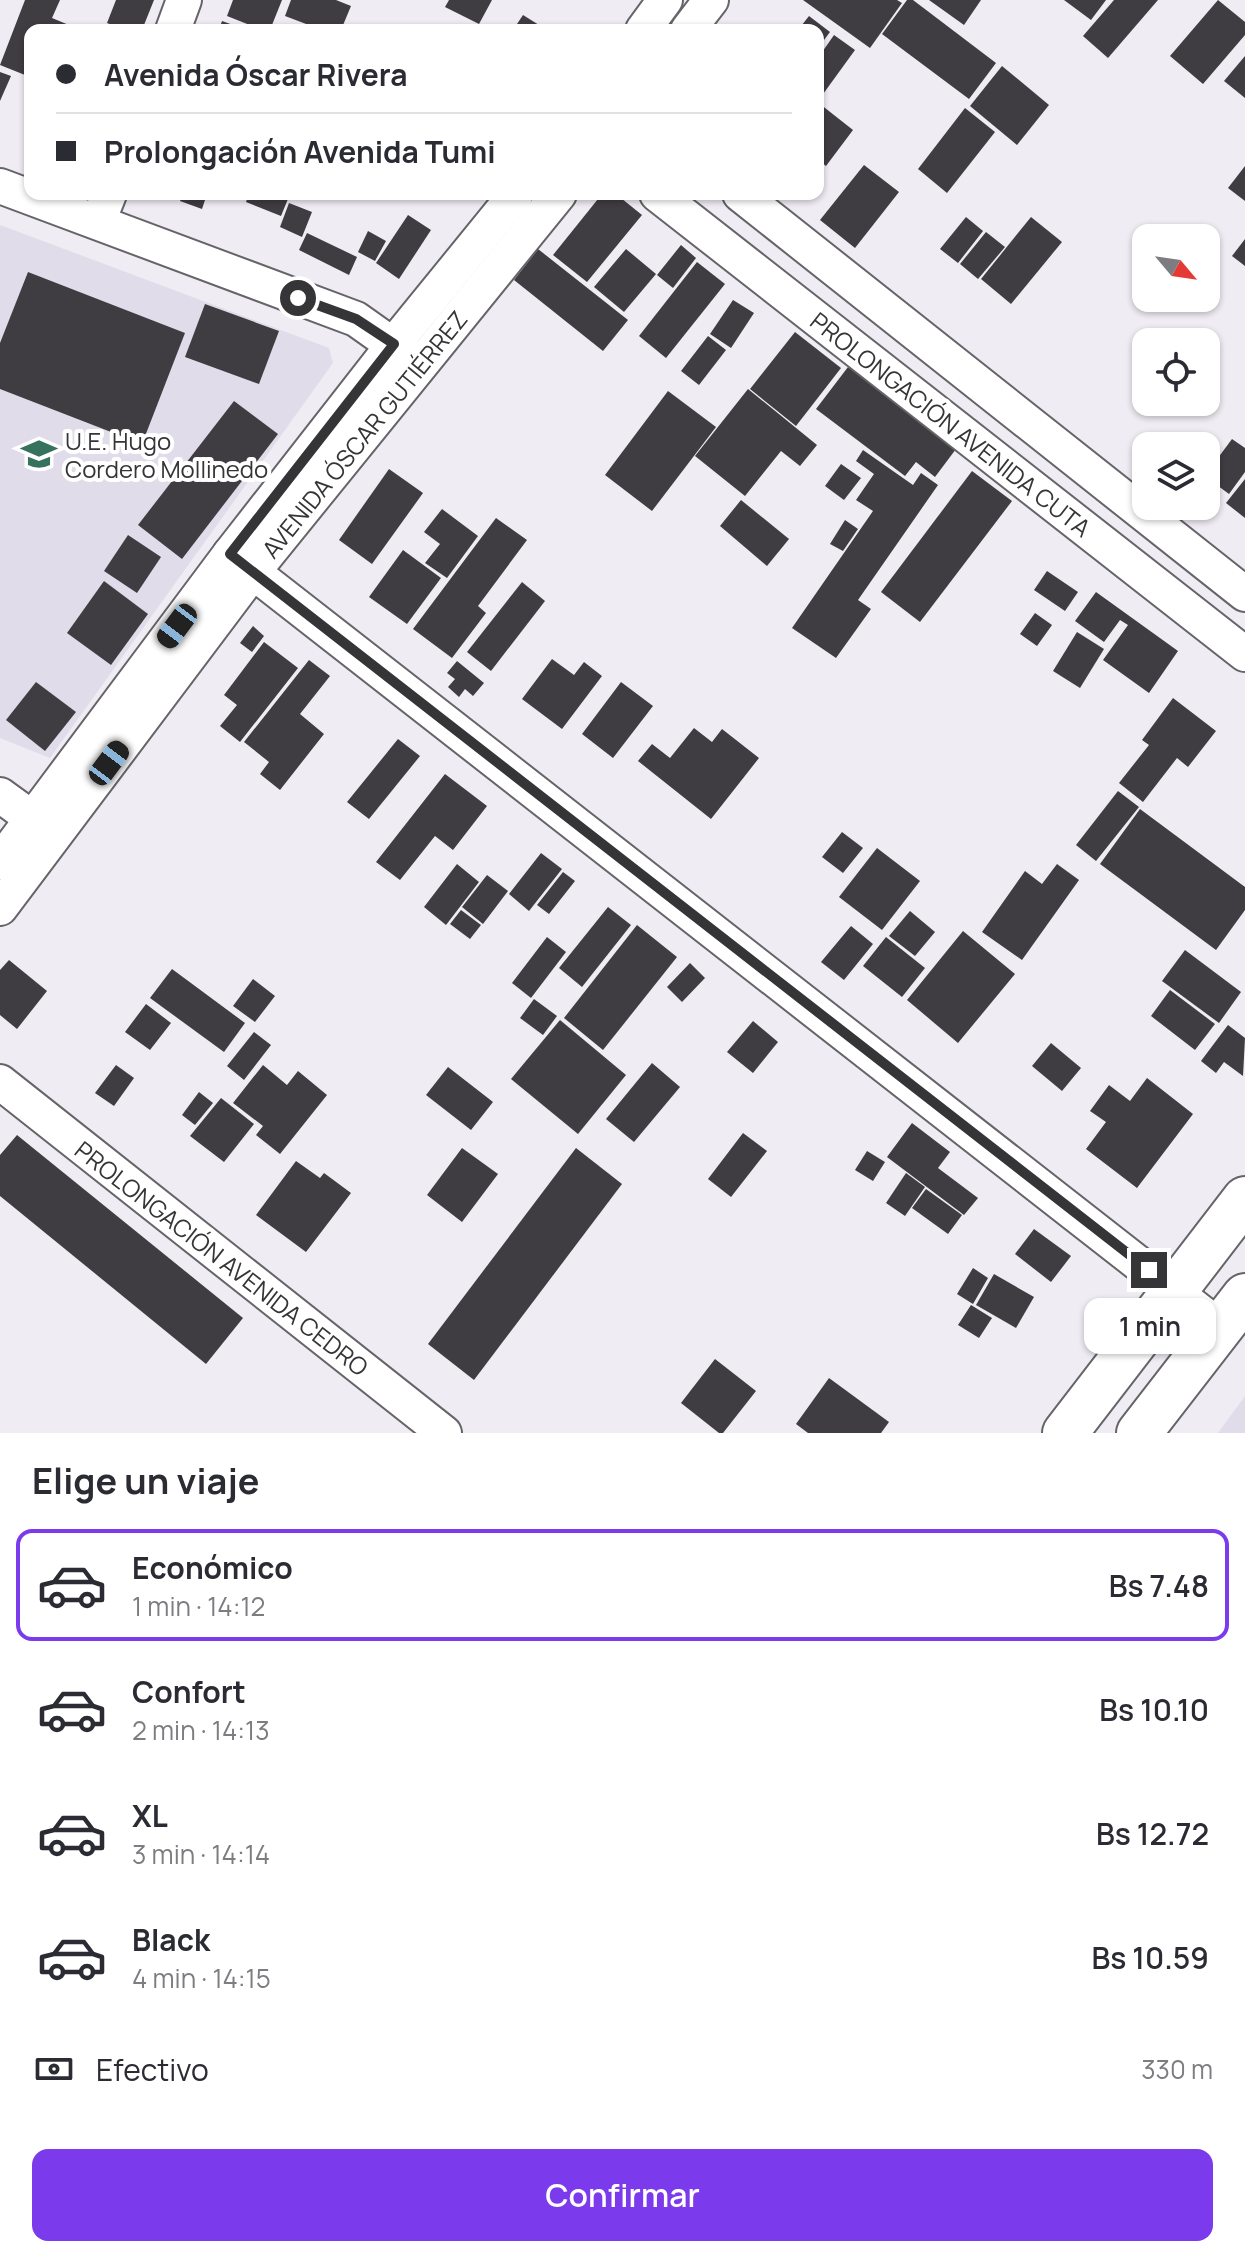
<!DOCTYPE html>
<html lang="es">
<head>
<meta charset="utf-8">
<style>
	:root { --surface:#fff; --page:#f7f7f7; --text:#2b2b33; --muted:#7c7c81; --line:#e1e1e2; --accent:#7c3aed }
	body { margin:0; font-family:Manrope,sans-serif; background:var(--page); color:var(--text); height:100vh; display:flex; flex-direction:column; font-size:30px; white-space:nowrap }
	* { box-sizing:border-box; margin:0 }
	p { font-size:26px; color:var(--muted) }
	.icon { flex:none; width:44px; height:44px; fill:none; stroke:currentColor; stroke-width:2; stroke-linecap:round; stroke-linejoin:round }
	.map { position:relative; height:1433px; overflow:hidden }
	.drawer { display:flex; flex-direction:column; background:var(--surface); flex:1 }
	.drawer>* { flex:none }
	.banner { position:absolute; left:24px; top:24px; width:800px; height:176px; border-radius:16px; box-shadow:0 2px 6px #0004; display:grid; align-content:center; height:176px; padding:0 32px; background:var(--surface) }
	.needle { width:52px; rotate:119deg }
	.tools { position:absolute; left:1132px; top:224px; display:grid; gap:16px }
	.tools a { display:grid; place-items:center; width:88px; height:88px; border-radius:16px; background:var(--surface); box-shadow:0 2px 6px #0004; font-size:40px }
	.end { position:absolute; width:36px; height:36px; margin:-18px; border:10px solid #353436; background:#fff; box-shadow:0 0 0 4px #fff }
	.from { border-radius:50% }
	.bubble { position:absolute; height:56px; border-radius:16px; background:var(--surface); box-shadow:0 2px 6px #0004; font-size:26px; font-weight:600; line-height:56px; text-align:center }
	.car { position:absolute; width:24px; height:48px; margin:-24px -12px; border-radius:10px; box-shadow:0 0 6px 2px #0007; background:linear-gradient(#222 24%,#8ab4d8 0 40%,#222 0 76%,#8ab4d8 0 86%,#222 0) }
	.banner b { display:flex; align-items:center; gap:28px; height:76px; font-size:30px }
	.banner b+b { border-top:2px solid var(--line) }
	.banner i { width:20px; height:20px; background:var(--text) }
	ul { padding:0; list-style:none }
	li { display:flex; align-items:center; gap:24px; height:112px; margin:0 16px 12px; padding:0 16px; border:4px solid transparent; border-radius:16px }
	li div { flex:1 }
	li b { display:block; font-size:30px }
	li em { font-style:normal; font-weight:600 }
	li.on { border-color:var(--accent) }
	li>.icon { width:72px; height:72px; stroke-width:1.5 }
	h2 { padding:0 32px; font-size:36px; line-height:96px }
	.pay { display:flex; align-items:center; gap:20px; height:88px; padding:0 32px; font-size:30px }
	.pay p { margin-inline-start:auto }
	.button { display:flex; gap:16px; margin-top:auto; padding:16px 32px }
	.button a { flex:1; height:92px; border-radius:16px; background:var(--accent); color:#fff; font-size:32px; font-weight:600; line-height:92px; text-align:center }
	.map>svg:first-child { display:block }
</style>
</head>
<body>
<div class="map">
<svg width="1245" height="1433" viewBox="0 0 1245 1433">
	<rect width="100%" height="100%" fill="#efecf3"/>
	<g fill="#e1dce9">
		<path d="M0 225 329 348 333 363 50 758 0 738Z"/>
		<path d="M1245 1396V1433H1218Z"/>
	</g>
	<g fill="#3f3d42">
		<path d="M25 0H60L52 18 81 30H30V77L0 65Z"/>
		<path d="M116 0H154L142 30H124L107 23Z"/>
		<path d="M233 0H282L270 30H262L227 16Z"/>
		<path d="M291 0H336L351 6 341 30H322L285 16Z"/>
		<path d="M449 0H492L479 24 445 7Z"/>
		<path d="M803 0H897L902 3 870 48Z"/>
		<path d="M907 0H913L996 63 969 99 882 34Z"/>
		<path d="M929 0H981L964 25Z"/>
		<path d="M1064 0H1106L1091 20Z"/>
		<path d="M1114 0H1158L1108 58 1083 36Z"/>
		<path d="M1218 0 1245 22V35L1203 84 1170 56Z"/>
		<path d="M523 15 547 30H513Z"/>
		<path d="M809 16 830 32 818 48V30H798Z"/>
		<path d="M222 21 247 30H219Z"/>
		<path d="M834 35 855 50 818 101V58Z"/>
		<path d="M1245 56V98L1224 81Z"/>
		<path d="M1002 66 1049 105 1017 145 970 106Z"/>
		<path d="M0 72 11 76 0 101Z"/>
		<path d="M820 104 853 130 826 166 818 160Z"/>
		<path d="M965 108 995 132 947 193 918 169Z"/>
		<path d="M864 165 899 192 855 248 820 220Z"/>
		<path d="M1245 166V201L1228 188Z"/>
		<path d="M183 194H207L202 209 180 201Z"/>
		<path d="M249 194H290L281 216 246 202Z"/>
		<path d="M602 194H616L642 215 587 282 553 255Z"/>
		<path d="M289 203 312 212 302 237 280 227Z"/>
		<path d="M408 215 431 230 399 279 376 263Z"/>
		<path d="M966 217 983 231 958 263 940 249Z"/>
		<path d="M1031 217 1062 242 1011 304 981 279Z"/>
		<path d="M368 231 386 241 375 261 358 252Z"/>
		<path d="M986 232 1005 247 978 279 960 264Z"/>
		<path d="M307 233 357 257 349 275 299 250Z"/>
		<path d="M1245 239V266L1232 256Z"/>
		<path d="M681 245 696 258 673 288 657 275Z"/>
		<path d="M538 249 628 320 603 351 514 280Z"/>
		<path d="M626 249 656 274 624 312 594 287Z"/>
		<path d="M697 262 725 284 666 358 639 336Z"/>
		<path d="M28 272 185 333 142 444 0 389V343Z"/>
		<path d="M733 300 754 313 731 348 710 334Z"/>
		<path d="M205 304 279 331 259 384 185 357Z"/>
		<path d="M795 332 841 368 796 426 750 389Z"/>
		<path d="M708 336 726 350 699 385 681 371Z"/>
		<path d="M848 367 956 449 935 477 916 462 905 476 816 409Z"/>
		<path d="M748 389 817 445 800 466 781 451 745 496 695 456Z"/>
		<path d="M668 391 716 427 652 511 605 475Z"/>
		<path d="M234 401 278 434 182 559 138 525Z"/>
		<path d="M1232 439 1245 448V472L1229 494 1206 477V474Z"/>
		<path d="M863 450 913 485 921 473 938 485 858 600 871 609 836 658 792 628 873 511 856 500 874 474 856 461Z"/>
		<path d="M841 464 861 478 844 500 825 486Z"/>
		<path d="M389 469 423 493 372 564 339 540Z"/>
		<path d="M972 471 1012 501 920 622 881 592Z"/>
		<path d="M1245 479V518L1226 503Z"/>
		<path d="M741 500 789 539 767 566 720 526Z"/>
		<path d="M442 509 478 536 447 578 425 563 440 544 424 532Z"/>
		<path d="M496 518 527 540 478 606 486 613 452 658 413 629Z"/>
		<path d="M845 520 858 529 843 551 830 544Z"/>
		<path d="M128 535 161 557 137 593 104 571Z"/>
		<path d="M403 550 441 578 407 624 369 597Z"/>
		<path d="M1047 571 1078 592 1065 611 1034 590Z"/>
		<path d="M104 581 148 614 111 665 67 633Z"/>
		<path d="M522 582 545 601 491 671 467 652Z"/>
		<path d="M1096 592 1178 651 1149 693 1103 660 1128 625 1120 620 1104 642 1075 621Z"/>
		<path d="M1035 613 1052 625 1037 646 1020 634Z"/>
		<path d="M253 626 264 636 252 652 240 643Z"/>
		<path d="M1077 632 1104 649 1080 688 1053 671Z"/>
		<path d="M264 642 298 668 240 742 220 726 237 705 224 695Z"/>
		<path d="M552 659 574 675 584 662 602 676 562 729 522 699Z"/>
		<path d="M309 660 330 676 300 714 324 734 280 790 260 774 269 762 244 742Z"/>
		<path d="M457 661 484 683 473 696 465 689 459 697 448 687 455 679 447 673Z"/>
		<path d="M36 682 76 712 45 751 6 720Z"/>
		<path d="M621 682 653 706 613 758 582 734Z"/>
		<path d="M1173 698 1216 731 1188 767 1177 758 1143 802 1119 783 1149 745 1142 740Z"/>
		<path d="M694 728 712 742 722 729 759 758 711 819 638 761 652 744 670 758Z"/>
		<path d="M398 739 420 756 369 819 347 802Z"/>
		<path d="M445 774 487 806 453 850 435 836 400 880 376 862Z"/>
		<path d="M1118 791 1139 807 1096 861 1076 845Z"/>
		<path d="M1140 809 1245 887V910L1216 950 1100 864Z"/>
		<path d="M842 832 863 848 843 873 822 857Z"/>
		<path d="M877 848 920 881 882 930 839 897Z"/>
		<path d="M541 853 562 869 529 911 509 894Z"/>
		<path d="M457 864 479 882 446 925 424 907Z"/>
		<path d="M1057 864 1079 880 1022 960 982 932 1025 871 1042 884Z"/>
		<path d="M563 872 575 881 549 914 537 905Z"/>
		<path d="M487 875 508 891 483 924 462 907Z"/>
		<path d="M608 907 631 925 582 987 559 968Z"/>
		<path d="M461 910 481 925 470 939 450 924Z"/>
		<path d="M910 911 935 932 915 956 889 936Z"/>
		<path d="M637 925 677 957 603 1050 564 1018Z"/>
		<path d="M851 926 873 944 844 980 821 962Z"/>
		<path d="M963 931 1015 974 958 1043 907 1000Z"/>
		<path d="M547 937 566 952 531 998 512 983Z"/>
		<path d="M886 937 925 968 902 997 863 966Z"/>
		<path d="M1185 950 1241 992 1219 1023 1162 981Z"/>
		<path d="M9 960 47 991 17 1029 0 1015V970Z"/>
		<path d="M690 963 705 978 682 1002 667 987Z"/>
		<path d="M172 969 245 1023 224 1052 150 998Z"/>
		<path d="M253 979 275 996 255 1022 233 1006Z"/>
		<path d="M1170 990 1215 1024 1195 1050 1151 1016Z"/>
		<path d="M534 999 557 1016 543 1035 520 1018Z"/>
		<path d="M146 1004 171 1023 150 1050 125 1032Z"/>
		<path d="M560 1020 626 1075 578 1134 511 1079Z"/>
		<path d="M753 1021 778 1042 753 1073 727 1052Z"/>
		<path d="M1228 1025 1245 1038 1243 1076 1224 1062 1216 1073 1201 1061Z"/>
		<path d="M254 1032 271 1045 244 1080 227 1066Z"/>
		<path d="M1051 1043 1081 1068 1062 1091 1032 1066Z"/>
		<path d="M652 1063 680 1087 634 1142 606 1119Z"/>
		<path d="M116 1065 134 1078 114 1106 95 1093Z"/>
		<path d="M263 1065 287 1085 298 1071 327 1095 280 1154 256 1135 263 1126 233 1103Z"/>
		<path d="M448 1067 493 1102 471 1130 426 1095Z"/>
		<path d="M1147 1078 1193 1114 1137 1188 1086 1149 1106 1122 1090 1111 1109 1085 1130 1101Z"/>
		<path d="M199 1092 213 1103 195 1125 182 1115Z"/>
		<path d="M221 1098 254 1124 224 1162 190 1136Z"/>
		<path d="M912 1123 950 1152 938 1168 978 1198 964 1215 887 1157Z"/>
		<path d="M743 1133 767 1151 731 1197 708 1179Z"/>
		<path d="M17 1135 243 1318 206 1364 0 1196V1155Z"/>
		<path d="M462 1148 498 1174 462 1222 427 1195Z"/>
		<path d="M576 1148 622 1184 474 1380 428 1344Z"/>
		<path d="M867 1151 885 1162 873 1181 855 1170Z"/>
		<path d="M296 1161 320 1178 324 1173 351 1193 306 1252 256 1215Z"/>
		<path d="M906 1173 925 1187 905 1216 886 1203Z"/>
		<path d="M926 1189 962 1215 948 1234 912 1208Z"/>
		<path d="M1034 1229 1071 1256 1051 1282 1015 1254Z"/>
		<path d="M973 1268 988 1278 973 1304 957 1294Z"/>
		<path d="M994 1274 1034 1297 1016 1328 976 1305Z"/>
		<path d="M971 1305 992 1318 979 1338 958 1325Z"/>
		<path d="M715 1359 756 1391 723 1433H719L681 1403Z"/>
		<path d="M829 1378 889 1422 881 1433H808L796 1424Z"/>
	</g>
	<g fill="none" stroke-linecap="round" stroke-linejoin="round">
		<g stroke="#666369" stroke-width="38">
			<g id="street">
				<path d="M173 30 184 0"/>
				<path d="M643 30 665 0"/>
				<path d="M688 30 711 0"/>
				<path d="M0 186 356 319 411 358"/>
				<path d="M657 194 1245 654"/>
				<path d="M740 194 1245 594"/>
				<path d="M98 222 109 194"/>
				<path d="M230 554 1221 1328"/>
				<path d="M0 795 51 832"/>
				<path d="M0 862 230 554 394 344 516 194"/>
				<path d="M0 908 252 573 559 194"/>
				<path d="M0 1082 444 1433"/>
			</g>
		</g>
		<g stroke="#666369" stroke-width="48">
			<g id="primary">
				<path d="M1065 1433 1245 1199"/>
				<path d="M1139 1433 1245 1296"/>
			</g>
		</g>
		<use href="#street" stroke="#fff" stroke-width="34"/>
		<use href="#primary" stroke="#fff" stroke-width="44"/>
	</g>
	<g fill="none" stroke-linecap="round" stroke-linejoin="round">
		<path stroke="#353436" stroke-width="10" d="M298 298 356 319 394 344 230 554 1149 1270"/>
	</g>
	<defs>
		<g id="school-bare" transform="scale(2.76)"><path d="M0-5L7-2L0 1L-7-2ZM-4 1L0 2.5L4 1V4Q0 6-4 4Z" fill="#36725e" stroke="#fff" stroke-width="2.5" paint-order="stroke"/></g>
	</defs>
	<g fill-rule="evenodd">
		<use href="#school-bare" x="39" y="454"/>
	</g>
	<g text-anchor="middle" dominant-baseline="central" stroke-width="8" stroke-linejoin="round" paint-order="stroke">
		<g font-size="24" fill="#353436" stroke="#fff">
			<text transform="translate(951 424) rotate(38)">PROLONGACIÓN AVENIDA CUTA</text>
			<text transform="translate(364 434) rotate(-51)">AVENIDA ÓSCAR GUTIÉRREZ</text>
			<text transform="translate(222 1258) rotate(38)">PROLONGACIÓN AVENIDA CEDRO</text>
		</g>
		<g font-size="24" fill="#353436" stroke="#fff" text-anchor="start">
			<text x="65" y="440">U.E. Hugo<tspan x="65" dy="28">Cordero Mollinedo</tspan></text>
		</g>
	</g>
</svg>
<div class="tools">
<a><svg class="needle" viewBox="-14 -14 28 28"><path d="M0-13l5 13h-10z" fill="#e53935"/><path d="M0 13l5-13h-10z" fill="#7c7c81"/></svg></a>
<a><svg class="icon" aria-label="locate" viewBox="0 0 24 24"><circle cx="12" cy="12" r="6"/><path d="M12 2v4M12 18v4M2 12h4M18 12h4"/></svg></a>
<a><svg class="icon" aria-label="layers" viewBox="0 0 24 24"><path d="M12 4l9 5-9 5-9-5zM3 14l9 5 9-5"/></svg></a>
</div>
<i class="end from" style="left:298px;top:298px"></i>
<i class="end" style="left:1149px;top:1270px"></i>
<div class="bubble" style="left:1084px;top:1298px;width:132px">1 min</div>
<i class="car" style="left:177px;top:626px;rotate:217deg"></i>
<i class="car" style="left:109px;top:763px;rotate:37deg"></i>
<div class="banner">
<b><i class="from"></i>Avenida Óscar Rivera</b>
<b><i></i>Prolongación Avenida Tumi</b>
</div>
</div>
<section class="drawer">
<h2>Elige un viaje</h2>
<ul>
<li class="on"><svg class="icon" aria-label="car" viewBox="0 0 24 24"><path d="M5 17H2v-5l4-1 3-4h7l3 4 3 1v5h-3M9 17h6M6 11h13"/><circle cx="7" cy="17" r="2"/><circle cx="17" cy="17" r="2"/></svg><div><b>Económico</b><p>1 min · 14:12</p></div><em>Bs 7.48</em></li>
<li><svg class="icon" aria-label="car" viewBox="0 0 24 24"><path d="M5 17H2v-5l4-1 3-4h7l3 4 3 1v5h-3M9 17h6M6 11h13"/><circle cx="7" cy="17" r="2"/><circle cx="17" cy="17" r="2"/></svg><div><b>Confort</b><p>2 min · 14:13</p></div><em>Bs 10.10</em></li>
<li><svg class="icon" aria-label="car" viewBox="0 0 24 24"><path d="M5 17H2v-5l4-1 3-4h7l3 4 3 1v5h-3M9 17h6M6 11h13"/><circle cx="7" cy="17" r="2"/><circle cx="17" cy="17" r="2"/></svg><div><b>XL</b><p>3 min · 14:14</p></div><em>Bs 12.72</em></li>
<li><svg class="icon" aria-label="car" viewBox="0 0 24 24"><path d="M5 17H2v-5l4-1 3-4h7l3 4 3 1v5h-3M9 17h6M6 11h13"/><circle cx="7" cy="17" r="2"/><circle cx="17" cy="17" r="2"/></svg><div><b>Black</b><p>4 min · 14:15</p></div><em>Bs 10.59</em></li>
</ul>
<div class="pay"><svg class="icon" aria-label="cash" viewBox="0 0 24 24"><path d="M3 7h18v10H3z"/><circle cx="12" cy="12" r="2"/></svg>Efectivo<p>330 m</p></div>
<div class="button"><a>Confirmar</a></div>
</section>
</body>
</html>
